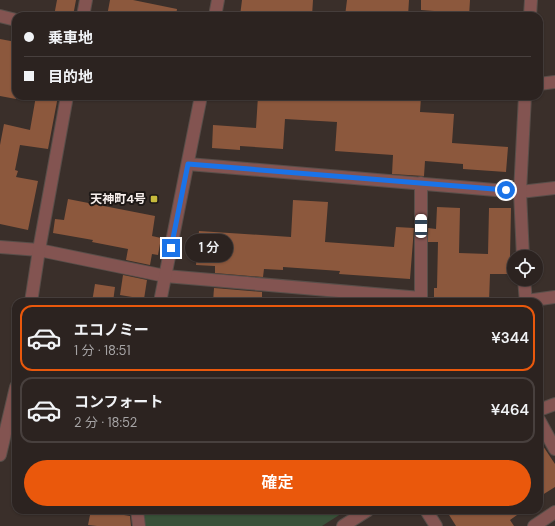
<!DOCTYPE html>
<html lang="ja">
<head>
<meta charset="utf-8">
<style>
	:root { --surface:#2c2320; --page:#382f2d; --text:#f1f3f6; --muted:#a6a4a5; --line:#48403e; --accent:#ea580c }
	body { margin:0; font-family:"DM Sans","Noto Sans JP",sans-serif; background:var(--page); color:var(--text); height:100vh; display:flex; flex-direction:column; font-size:15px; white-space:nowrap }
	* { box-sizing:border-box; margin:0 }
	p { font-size:13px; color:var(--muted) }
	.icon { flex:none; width:22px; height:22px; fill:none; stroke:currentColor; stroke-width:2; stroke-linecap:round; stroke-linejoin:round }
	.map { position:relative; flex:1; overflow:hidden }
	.sheet { position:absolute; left:12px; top:298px; width:531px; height:216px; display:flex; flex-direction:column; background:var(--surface); border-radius:12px; box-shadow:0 1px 3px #0004,0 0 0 1px var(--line) }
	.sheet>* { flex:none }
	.top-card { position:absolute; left:12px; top:12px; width:531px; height:88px; border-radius:12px; box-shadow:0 1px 3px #0004,0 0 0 1px var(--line); display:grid; align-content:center; height:88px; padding:0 12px; background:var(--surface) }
	.tools { position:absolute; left:507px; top:250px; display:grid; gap:8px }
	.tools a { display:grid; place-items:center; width:36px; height:36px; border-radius:50%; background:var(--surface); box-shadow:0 1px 3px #0004,0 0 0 1px var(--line); font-size:20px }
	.end { position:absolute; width:18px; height:18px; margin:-9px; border:5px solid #1a73e8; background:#fff; box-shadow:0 0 0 2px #fff }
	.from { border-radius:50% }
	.bubble { position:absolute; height:28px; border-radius:14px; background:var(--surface); box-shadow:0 1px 3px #0004,0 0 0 1px var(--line); font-size:13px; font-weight:600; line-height:28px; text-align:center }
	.car { position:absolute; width:12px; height:24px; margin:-12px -6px; border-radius:5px; box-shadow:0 0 3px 1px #0007; background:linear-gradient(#fff 24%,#345 0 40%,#fff 0 76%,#345 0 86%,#fff 0) }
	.top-card b { display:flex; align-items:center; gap:14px; height:38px; font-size:15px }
	.top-card b+b { border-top:1px solid var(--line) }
	.top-card i { width:10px; height:10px; background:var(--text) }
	ul { padding:7px 0 0; list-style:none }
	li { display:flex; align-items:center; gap:12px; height:66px; margin:0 8px 6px; padding:0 4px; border:2px solid var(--line); border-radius:12px }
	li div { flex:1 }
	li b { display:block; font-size:15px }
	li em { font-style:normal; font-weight:600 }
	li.active { border-color:var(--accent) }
	li>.icon { width:36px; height:36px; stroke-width:1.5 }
	.button { display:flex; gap:8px; margin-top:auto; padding:8px 12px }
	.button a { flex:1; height:46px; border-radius:24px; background:var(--accent); color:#fff; font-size:16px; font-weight:600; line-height:46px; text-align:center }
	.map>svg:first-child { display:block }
</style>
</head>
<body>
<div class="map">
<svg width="555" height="526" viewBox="0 0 555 526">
	<rect width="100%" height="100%" fill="#3a2f2a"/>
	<path fill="#395139" d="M142 510H347L322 526H145Z"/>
	<g fill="#8c583d">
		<path d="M57 0H76L73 16H54Z"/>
		<path d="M110 0H133L177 9 176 16H107Z"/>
		<path d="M242 0H313L312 16H240Z"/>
		<path d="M347 0H409L408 16H345Z"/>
		<path d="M421 0H470L469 16H446L447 12 421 10Z"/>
		<path d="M0 39 16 42V99L0 96Z"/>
		<path d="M36 96H58L48 149 20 145 15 170 18 171 16 177 38 181 28 230 0 224V145L4 124 30 130Z"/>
		<path d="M258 96 340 101V96L421 97 420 112 454 114 452 143 508 147 506 172 463 169V164L425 161 424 176 392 174 393 155 335 151 337 122 285 119 283 149 240 146V150L212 148 213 125 256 128Z"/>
		<path d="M68 199 155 216 152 236 161 238 158 255 152 254 150 265 126 260 128 249 92 242 93 240 53 233 55 219 64 220Z"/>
		<path d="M293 200 328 202 325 242 394 247 396 227 414 228 410 279 339 274 340 271 283 267V270L264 269 263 277 215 273V266L196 265 199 231 291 237Z"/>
		<path d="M437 207 460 208 459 253 488 254 489 208H511L510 258H514V274H490L489 302H434V288H437L438 242H428V228L436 229Z"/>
		<path d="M123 275 147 280 144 299 120 295Z"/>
		<path d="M95 284 115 287 113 302H92Z"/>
		<path d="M214 288 262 292V302H213Z"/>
		<path d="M539 440 555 464V487L539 497Z"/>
		<path d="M91 510H112V513L130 516 131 526H97L88 525Z"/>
		<path d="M446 510H524L510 520 514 526H456Z"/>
	</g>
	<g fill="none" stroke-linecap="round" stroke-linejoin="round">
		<g stroke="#584e49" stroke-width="14">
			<g id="minor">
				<path d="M0 16 16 20"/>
				<path d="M83 16 86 0"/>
				<path d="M215 16 218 0"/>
				<path d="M530 16 531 0"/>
				<path d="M539 84 555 82"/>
				<path d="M188 164 520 192 555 188"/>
				<path d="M0 247 39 250 165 276 421 298"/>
				<path d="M523 257 520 192 525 96"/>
				<path d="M524 279 526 302"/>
				<path d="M526 301 555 297"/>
				<path d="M31 302 39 250 67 96"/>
				<path d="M160 302 201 96"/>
				<path d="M421 302V183"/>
				<path d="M539 410 555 404"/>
				<path d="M539 420 555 449"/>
				<path d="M0 455 16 387"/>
				<path d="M137 510 139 526"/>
				<path d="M426 510 436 526"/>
				<path d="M343 526 368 510"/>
				<path d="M534 526 555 512"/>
			</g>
		</g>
		<use href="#minor" stroke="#835451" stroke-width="12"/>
	</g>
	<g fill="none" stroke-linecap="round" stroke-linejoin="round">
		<path stroke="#1a73e8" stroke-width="5" d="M171 248 188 164 506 190"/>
	</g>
	<rect fill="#c7bb3c" stroke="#1d1816" stroke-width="1.5" x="150" y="195" width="8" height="8" rx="2"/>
	<g text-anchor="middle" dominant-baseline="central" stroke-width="4" stroke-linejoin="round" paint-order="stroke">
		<g font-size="12" font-weight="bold" fill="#f8f0ed" stroke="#1d1816" text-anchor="end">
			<text x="146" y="199">天神町4号</text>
		</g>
	</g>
</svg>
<div class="tools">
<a><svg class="icon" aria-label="locate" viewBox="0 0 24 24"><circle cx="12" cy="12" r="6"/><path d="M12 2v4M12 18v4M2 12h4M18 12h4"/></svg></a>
</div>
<i class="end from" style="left:506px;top:190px"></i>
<i class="end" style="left:171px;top:248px"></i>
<div class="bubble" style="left:185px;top:234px;width:48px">1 分</div>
<i class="car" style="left:421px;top:226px;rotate:0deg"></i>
<div class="top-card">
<b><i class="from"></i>乗車地</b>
<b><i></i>目的地</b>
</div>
<section class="sheet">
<ul>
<li class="active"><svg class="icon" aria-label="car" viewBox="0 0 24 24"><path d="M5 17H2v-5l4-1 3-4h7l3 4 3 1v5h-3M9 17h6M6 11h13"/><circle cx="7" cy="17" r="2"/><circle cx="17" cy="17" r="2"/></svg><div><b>エコノミー</b><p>1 分 · 18:51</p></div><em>¥344</em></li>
<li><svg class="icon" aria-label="car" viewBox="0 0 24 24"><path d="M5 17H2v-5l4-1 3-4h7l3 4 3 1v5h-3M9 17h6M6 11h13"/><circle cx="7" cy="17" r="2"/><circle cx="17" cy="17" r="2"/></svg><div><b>コンフォート</b><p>2 分 · 18:52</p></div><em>¥464</em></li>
</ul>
<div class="button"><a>確定</a></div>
</section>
</div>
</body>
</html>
